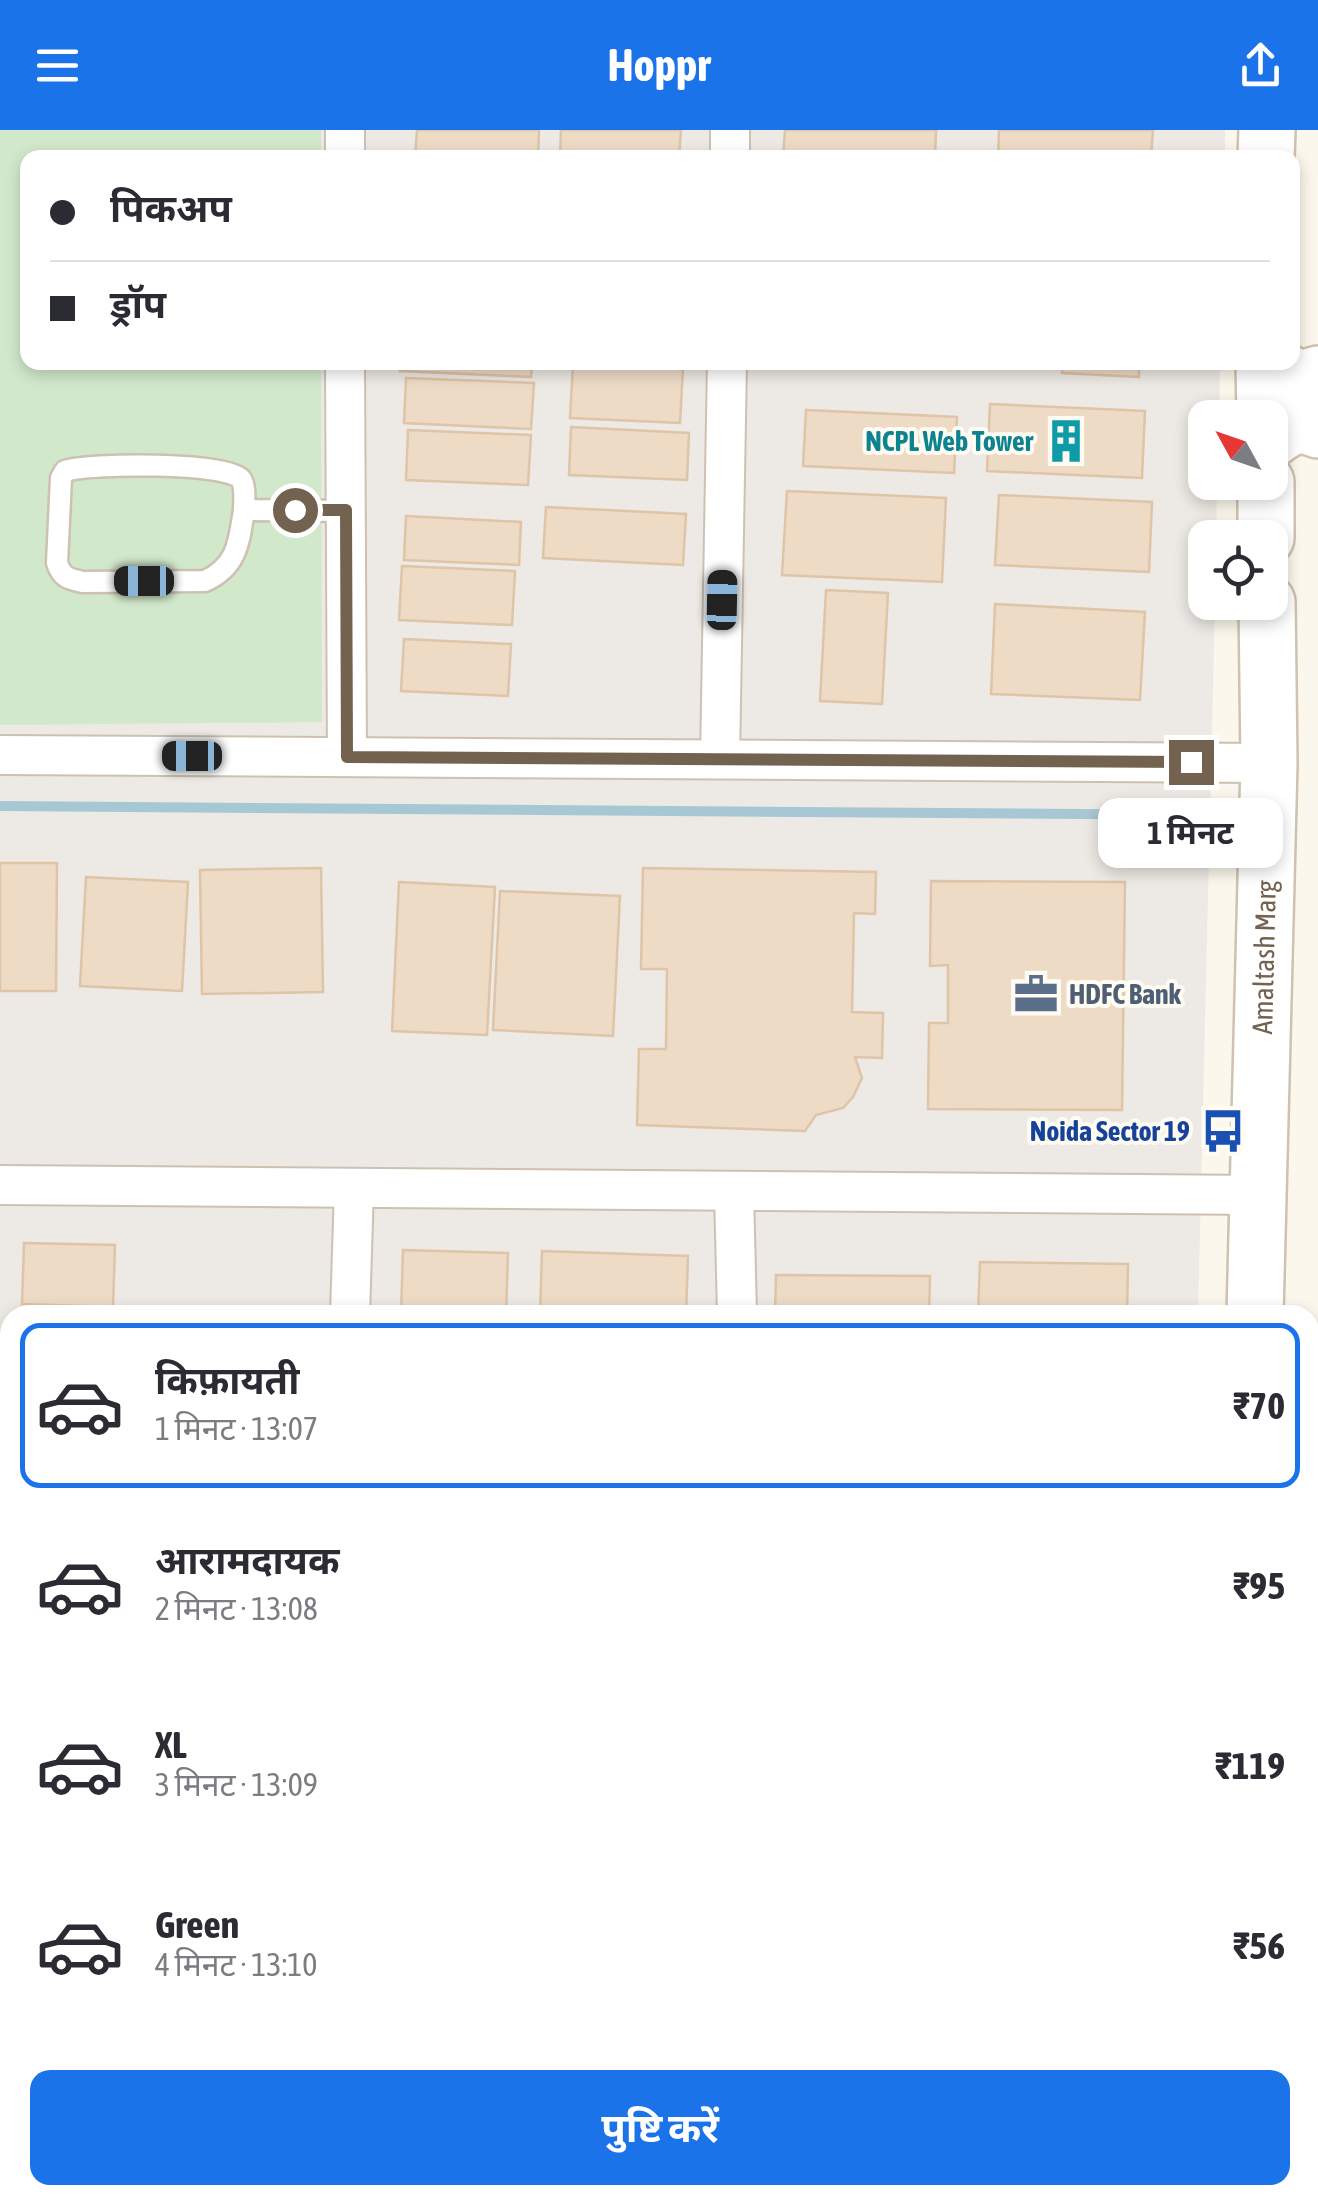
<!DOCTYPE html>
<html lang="hi">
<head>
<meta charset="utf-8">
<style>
	:root { --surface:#fff; --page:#f7f7f7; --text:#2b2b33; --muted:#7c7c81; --line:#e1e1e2; --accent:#1a73e8 }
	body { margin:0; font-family:"Asap Condensed","Noto Sans Devanagari",sans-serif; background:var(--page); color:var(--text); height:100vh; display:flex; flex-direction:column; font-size:38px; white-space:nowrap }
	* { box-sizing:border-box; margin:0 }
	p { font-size:32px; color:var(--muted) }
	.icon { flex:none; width:55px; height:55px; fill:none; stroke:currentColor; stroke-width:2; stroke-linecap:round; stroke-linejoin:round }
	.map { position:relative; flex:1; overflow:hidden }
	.drawer { position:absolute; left:0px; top:1175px; width:1320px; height:900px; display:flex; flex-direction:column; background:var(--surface); border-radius:30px 30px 0 0; box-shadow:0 5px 15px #0003 }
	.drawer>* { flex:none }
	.guide { position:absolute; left:20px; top:20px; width:1280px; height:220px; border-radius:20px; box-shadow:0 5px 15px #0003; display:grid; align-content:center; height:220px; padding:0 30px; background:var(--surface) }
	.needle { width:65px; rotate:310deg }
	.controls { position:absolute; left:1188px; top:270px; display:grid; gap:20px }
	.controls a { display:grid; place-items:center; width:100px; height:100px; border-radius:20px; background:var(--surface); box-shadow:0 5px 15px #0003; font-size:50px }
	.end { position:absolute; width:45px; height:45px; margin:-22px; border:12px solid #746250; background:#fff; box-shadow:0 0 0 5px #fff }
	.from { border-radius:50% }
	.bubble { position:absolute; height:70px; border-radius:20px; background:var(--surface); box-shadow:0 5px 15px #0003; font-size:32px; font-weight:700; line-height:70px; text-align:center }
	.car { position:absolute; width:30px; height:60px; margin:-30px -15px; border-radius:12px; box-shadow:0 0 8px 2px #0007; background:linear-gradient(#222 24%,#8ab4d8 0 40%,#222 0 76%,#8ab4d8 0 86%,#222 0) }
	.guide b { display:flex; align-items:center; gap:35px; height:95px; font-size:38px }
	.guide b+b { border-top:2px solid var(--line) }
	.guide i { width:25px; height:25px; background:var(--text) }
	ul { padding:18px 0 0; list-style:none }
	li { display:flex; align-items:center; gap:30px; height:165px; margin:0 20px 15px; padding:0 10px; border:5px solid transparent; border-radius:20px }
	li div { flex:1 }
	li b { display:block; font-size:38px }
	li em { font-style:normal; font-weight:700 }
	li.on { border-color:var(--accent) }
	li>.icon { width:90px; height:90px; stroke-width:1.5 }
	.cta { display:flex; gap:20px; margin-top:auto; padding:20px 30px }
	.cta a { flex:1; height:115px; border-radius:20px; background:var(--accent); color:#fff; font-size:40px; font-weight:700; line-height:115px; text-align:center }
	header { display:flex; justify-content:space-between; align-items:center; height:130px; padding:0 30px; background:var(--accent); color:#fff; font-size:45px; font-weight:700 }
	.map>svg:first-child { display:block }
</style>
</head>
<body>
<header><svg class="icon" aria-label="menu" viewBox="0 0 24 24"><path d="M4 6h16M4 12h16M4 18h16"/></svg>Hoppr<svg class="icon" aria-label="share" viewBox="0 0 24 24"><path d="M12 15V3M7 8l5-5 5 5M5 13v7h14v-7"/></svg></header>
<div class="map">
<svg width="1318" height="2075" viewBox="0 0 1318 2075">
	<rect width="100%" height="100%" fill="#fbf7ec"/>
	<g fill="#ede9e4">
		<path d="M0 0H1225V28H28V232L1220 233 1219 287 1205 288V352L1217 353 1216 407 1205 408V472L1215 473 1198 1185H10V1840L0 1839Z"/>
		<path d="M0 1927 10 1928V2065H1169V2075H0Z"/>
	</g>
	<path fill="#d2e8cb" d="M0 0H321V27L28 28V232L321 233 322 592 0 595Z"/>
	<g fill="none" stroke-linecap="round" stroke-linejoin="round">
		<path stroke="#a8c7d4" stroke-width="10" d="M0 676 1213 685"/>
	</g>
	<g fill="#eedbc6" stroke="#dfc4a7" stroke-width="2.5">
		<path d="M417 0H539L538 28H415Z"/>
		<path d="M561 0H681L679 28H560Z"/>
		<path d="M785 0H936L935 28H783Z"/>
		<path d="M999 0H1153L1151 28 998 27Z"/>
		<path d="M401 232H532L531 247 400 241Z"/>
		<path d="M1063 232H1139V247L1062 243Z"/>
		<path d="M573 233 683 238 680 293 570 288Z"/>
		<path d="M406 248 534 253 531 299 404 293Z"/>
		<path d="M990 274 1145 281 1142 348 987 341Z"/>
		<path d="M806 280 957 287 954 343 803 336Z"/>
		<path d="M571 297 689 303 687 350 569 345Z"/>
		<path d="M408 300 531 305 528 355 406 350Z"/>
		<path d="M787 361 946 368 942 452 782 445Z"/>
		<path d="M999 365 1152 372 1149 442 995 435Z"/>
		<path d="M546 377 686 384 683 435 543 428Z"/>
		<path d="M406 386 521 392 519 435 404 430Z"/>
		<path d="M402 436 515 441 512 495 399 490Z"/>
		<path d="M826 460 888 463 882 574 820 571Z"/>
		<path d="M995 474 1145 482 1140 570 991 564Z"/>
		<path d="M404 509 511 514 508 566 401 561Z"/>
		<path d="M0 733H57L56 861H0Z"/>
		<path d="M321 738 323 862 202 864 200 740Z"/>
		<path d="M643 738 876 742 875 784 854 783 852 882 883 883 882 928 855 927 862 948 853 967 843 978 816 985 805 1001 637 995 639 919H666L667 839H641Z"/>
		<path d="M86 747 188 752 182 861 80 856Z"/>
		<path d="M931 751 1125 752 1122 980 928 979 929 893H948V835L930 836Z"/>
		<path d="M399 752 495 757 487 905 392 901Z"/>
		<path d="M500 761 620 766 613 906 493 900Z"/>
		<path d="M24 1113 115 1115 113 1177 22 1174Z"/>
		<path d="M403 1120 508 1123 506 1185H401Z"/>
		<path d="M542 1121 688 1126 686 1185H540Z"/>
		<path d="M980 1132 1128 1134 1127 1185H978Z"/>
		<path d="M776 1145 930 1146 929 1185H775Z"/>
		<path d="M18 1181 111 1183 18 1185Z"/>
		<path d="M3 1642H10V1685L1 1684Z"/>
		<rect x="0" y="1703" width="10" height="114"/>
		<path d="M2 2014H10V2065H114V2075H1Z"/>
		<rect x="153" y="2065" width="142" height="10"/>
		<rect x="326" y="2065" width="201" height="10"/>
		<rect x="899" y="2065" width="218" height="10"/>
	</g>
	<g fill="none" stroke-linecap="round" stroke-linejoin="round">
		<g stroke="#cdc1b2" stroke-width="25">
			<path id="lane" d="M244 380C239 411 238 436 205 451L83 452C69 449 62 448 57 433L61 348 65 341C87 333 228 332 241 349 246 357 244 372 244 380L346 381"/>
		</g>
		<g stroke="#cdc1b2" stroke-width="42">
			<g id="street">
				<path d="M345 0V28"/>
				<path d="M730 28V0"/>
				<path d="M345 232 347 627"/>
				<path d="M0 625 1269 633"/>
				<path d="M720 629 727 232"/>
				<path d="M0 1055 1258 1065"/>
				<path d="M734 1061 737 1185"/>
				<path d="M350 1185 354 1058"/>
			</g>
		</g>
		<g stroke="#cfc2b0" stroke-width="60">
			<g id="secondary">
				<path d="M1266 28 1267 0"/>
				<path d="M1264 232 1265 288"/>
				<path d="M1274 232C1289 246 1298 251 1318 244"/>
				<path d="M1270 311C1287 298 1297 291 1318 300"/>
				<path d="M1266 352V408"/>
				<path id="s1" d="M1255 1185 1269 633 1267 472"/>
				<path d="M1310 1678 1318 1425"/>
				<path d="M0 1877 10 1878"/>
				<path d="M1310 2030 1318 2023"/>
				<path d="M1239 2065V2075"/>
				<path d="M1307 2065V2075"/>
			</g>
		</g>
		<use href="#lane" stroke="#fff" stroke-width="20"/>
		<use href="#street" stroke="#fff" stroke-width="38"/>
		<use href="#secondary" stroke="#fff" stroke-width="55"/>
	</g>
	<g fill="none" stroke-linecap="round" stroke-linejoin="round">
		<path stroke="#746250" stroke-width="12" d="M295 380H346L347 627 1191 632"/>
	</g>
	<defs>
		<g id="building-bare" transform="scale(3.45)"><path d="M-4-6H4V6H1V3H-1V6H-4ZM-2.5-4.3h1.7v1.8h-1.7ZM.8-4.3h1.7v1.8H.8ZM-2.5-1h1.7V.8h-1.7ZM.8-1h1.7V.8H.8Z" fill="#0f9aa8" stroke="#fefbf2" stroke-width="2.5" paint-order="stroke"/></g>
		<g id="office-bare" transform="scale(3.45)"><path d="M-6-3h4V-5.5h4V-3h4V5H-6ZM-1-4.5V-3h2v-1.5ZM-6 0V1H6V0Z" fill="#5c6f8a" stroke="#fefbf2" stroke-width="2.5" paint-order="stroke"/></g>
		<g id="bus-bare" transform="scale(3.45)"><path d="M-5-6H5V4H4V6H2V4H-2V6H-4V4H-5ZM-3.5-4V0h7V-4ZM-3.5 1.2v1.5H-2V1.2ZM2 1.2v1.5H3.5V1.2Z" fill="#1a4fb4" stroke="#fefbf2" stroke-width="2.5" paint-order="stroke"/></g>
	</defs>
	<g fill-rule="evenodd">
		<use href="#building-bare" x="1066" y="311"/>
		<use href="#office-bare" x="1036" y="864"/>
		<use href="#bus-bare" x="1223" y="1001"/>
	</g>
	<g text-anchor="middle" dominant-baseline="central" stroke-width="8" stroke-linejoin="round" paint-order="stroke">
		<g font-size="28" font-weight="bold" fill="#0d838f" stroke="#fefbf2" text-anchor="end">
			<text x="1033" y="311">NCPL Web Tower</text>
		</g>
		<g font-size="28" fill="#746250" stroke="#fefbf2">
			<text stroke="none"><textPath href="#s1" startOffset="358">Amaltash Marg</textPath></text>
		</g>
		<g font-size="28" font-weight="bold" fill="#4e5e75" stroke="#fefbf2" text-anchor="start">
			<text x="1069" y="864">HDFC Bank</text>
		</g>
		<g font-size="28" font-weight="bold" fill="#164399" stroke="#fefbf2" text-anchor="end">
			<text x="1190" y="1001">Noida Sector 19</text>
		</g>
	</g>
</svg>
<div class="controls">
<a><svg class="needle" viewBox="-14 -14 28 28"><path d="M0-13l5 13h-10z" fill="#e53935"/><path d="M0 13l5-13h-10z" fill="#7c7c81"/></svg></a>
<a><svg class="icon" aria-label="locate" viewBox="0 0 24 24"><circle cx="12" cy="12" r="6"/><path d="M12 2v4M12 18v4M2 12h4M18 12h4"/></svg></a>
</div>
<i class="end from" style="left:295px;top:380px"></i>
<i class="end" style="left:1191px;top:632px"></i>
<div class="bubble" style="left:1098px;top:668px;width:185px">1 मिनट</div>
<i class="car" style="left:144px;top:451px;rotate:270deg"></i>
<i class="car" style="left:722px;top:470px;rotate:1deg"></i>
<i class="car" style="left:192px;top:626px;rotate:270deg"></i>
<div class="guide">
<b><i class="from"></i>पिकअप</b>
<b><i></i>ड्रॉप</b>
</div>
<section class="drawer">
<ul>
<li class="on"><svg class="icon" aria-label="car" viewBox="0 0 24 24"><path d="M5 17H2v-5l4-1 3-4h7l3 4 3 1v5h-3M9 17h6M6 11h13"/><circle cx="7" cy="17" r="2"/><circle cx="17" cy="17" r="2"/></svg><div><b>किफ़ायती</b><p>1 मिनट · 13:07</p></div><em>₹70</em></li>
<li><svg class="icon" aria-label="car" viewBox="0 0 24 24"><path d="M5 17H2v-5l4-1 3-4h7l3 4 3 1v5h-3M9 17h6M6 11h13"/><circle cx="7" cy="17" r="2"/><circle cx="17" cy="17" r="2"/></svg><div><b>आरामदायक</b><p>2 मिनट · 13:08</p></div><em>₹95</em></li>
<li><svg class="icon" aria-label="car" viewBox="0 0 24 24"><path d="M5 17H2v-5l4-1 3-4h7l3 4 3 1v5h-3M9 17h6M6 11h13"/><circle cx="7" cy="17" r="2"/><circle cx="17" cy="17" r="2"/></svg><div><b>XL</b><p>3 मिनट · 13:09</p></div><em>₹119</em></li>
<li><svg class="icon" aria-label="car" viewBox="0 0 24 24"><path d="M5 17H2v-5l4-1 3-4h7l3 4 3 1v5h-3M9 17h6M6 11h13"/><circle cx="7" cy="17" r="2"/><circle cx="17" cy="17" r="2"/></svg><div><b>Green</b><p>4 मिनट · 13:10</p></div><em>₹56</em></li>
</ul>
<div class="cta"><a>पुष्टि करें</a></div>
</section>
</div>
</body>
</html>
